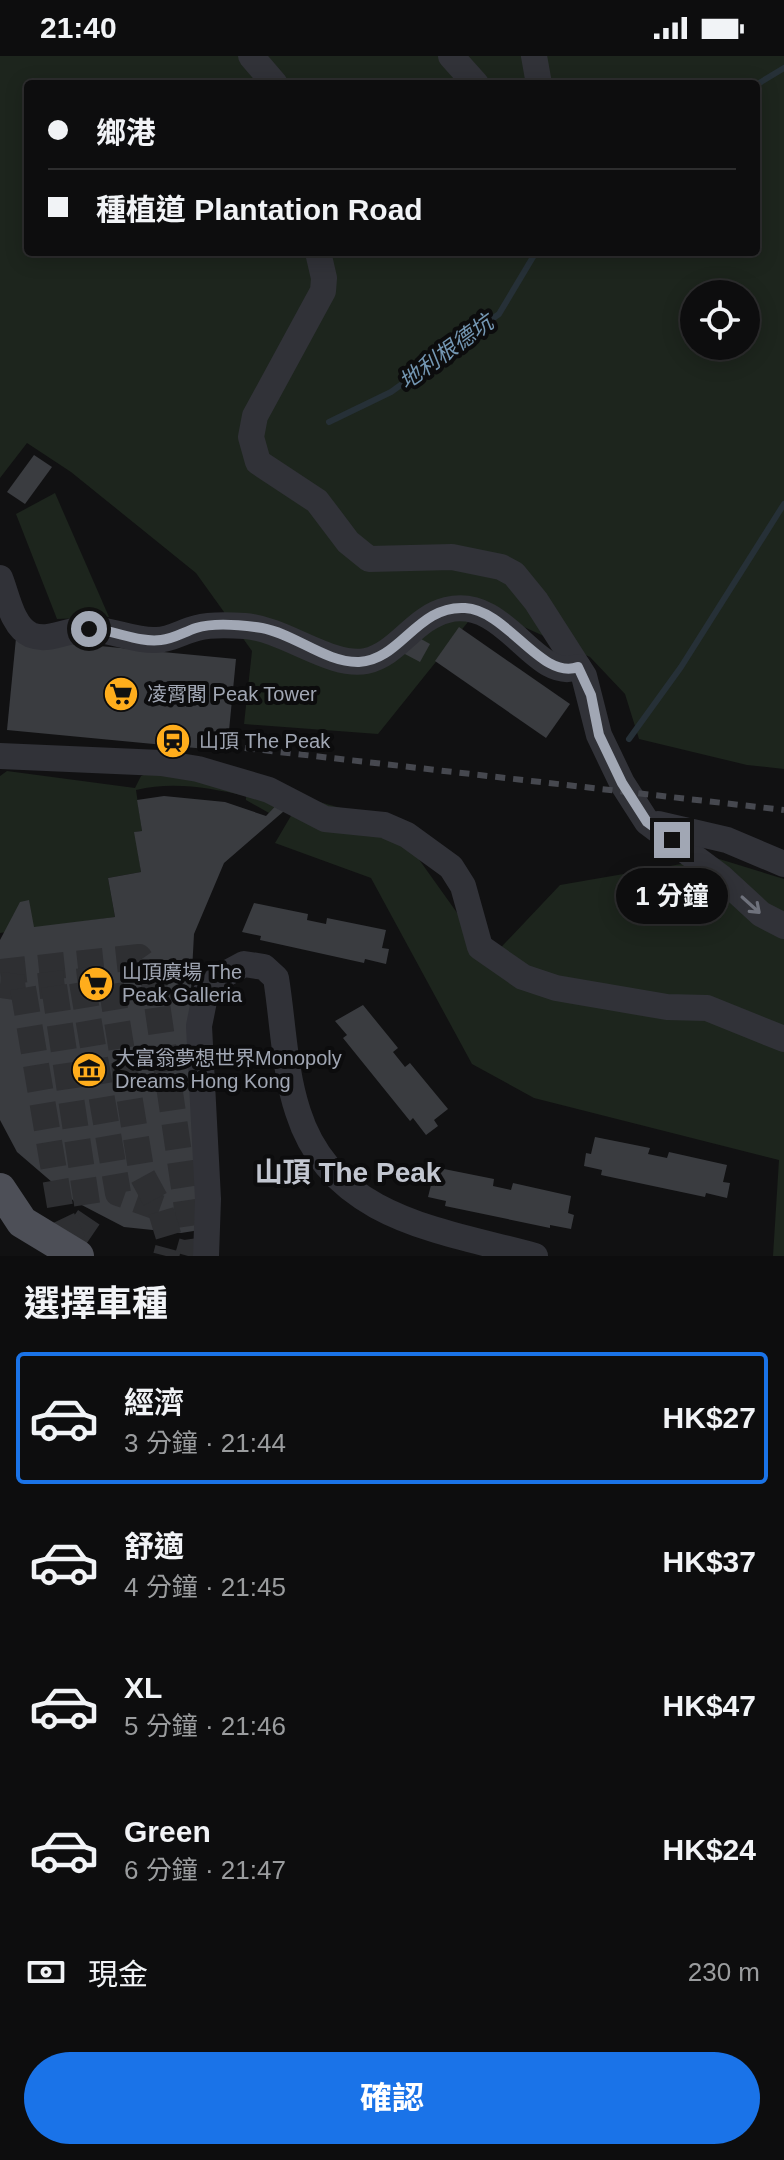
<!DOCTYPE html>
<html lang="zh-TW">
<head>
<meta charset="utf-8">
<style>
	:root { --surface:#0d0d0e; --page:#1b1b1c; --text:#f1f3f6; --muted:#9a9c9e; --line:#2d2d2e; --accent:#1a73e8 }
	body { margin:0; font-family:Arial,"Noto Sans TC",sans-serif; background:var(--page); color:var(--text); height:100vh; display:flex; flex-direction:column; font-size:30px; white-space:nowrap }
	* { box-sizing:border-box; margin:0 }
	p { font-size:26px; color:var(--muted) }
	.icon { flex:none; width:44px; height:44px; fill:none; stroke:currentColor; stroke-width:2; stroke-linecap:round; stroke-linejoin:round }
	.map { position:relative; height:1200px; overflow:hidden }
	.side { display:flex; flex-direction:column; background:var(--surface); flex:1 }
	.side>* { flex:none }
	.top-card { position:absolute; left:24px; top:24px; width:736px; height:176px; border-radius:8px; box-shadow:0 4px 20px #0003,0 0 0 2px var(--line); display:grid; align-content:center; height:176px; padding:0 24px; background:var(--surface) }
	.fabs { position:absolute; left:680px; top:224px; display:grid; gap:16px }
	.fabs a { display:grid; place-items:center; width:80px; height:80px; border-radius:50%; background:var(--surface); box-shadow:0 4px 20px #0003,0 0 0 2px var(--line); font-size:40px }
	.end { position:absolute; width:36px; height:36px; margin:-18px; border:10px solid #a1a7b4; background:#111; box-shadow:0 0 0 4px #111 }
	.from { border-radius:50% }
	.bubble { position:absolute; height:56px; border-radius:28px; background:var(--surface); box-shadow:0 4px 20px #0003,0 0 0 2px var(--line); font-size:26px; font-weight:700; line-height:56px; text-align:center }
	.top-card b { display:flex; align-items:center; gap:28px; height:76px; font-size:30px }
	.top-card b+b { border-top:2px solid var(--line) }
	.top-card i { width:20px; height:20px; background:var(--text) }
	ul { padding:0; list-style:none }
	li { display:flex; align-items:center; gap:24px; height:132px; margin:0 16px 12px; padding:0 8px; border:4px solid transparent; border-radius:8px }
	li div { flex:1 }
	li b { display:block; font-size:30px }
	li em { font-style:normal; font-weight:700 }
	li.selected { border-color:var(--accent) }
	li>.icon { width:72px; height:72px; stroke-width:1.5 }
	h2 { padding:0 24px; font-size:36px; line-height:96px }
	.pay { display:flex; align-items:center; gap:20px; height:88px; padding:0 24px; font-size:30px }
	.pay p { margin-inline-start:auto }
	.action { display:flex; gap:16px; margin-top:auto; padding:16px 24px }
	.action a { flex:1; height:92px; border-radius:48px; background:var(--accent); color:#fff; font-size:32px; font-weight:700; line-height:92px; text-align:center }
	.status { display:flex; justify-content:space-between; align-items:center; height:56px; padding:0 40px; background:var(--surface); direction:ltr }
	.status svg { height:22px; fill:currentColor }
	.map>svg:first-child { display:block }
</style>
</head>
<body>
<div class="status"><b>21:40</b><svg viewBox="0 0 49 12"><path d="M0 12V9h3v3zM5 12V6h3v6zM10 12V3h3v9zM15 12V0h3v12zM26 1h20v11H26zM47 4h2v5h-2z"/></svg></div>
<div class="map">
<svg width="784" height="1200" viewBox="0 0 784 1200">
	<rect width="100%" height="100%" fill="#111112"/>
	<g fill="#1d251d" fill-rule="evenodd">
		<path d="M0 0H784V713L747 709 639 683 625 638 590 601 480 551 378 678 244 668 252 595 196 517 71 416 27 387 0 422ZM28 28H756V196H28ZM694 238H746V290H694Z"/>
		<path d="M55 437 109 561 57 563 16 458Z"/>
		<path d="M155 714 281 744 269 757 246 744V740C209 732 174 725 136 734L142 775 135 776 141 816 108 822 115 861 0 877V720L7 715 135 732 141 720Z"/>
		<path d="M302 741 393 767 490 903 560 829 716 802 784 823V1200H773L779 1104 534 1042 472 1008 371 822 275 787Z"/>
	</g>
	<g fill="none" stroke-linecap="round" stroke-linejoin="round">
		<g stroke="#263037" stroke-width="6">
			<path d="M756 29 784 12"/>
			<path d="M329 366 391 336 499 258 536 196"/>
			<path d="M629 683 681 611 784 448"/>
		</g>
	</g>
	<g fill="#3a3c40">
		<path d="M34 399 52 411 25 448 7 436Z"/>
		<path d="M459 571 570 648 546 682 435 605Z"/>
		<path d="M414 579 430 588 420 606 403 597Z"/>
		<path d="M16 582 236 603 227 695 7 674Z"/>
		<path d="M164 740 225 746 266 760 281 744 291 749 224 807 194 878 189 971 200 1174 181 1177 124 1171 74 1145 17 1096 0 1064V884L20 846 29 844 34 871 115 861 108 822 141 816 134 776 142 775 137 744Z"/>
		<path d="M254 847 308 858 307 864 326 868 327 862 386 874 382 892 389 893 386 908 365 903 364 907 260 884 261 880 242 876Z"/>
		<path d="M363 949 398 992 393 996 405 1011 410 1007 448 1053 434 1064 438 1070 426 1079 413 1062 410 1065 343 982 347 979 335 965Z"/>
		<path d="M595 1081 650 1092 648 1098 667 1102 669 1096 727 1109 723 1126 730 1127 727 1142 706 1137 705 1141 601 1119 602 1114 584 1110 586 1097 591 1098Z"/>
		<path d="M439 1112 494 1123 493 1130 511 1134 513 1127 571 1140 568 1157 574 1159 571 1173 550 1169V1172L445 1150 446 1145 428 1141 431 1129 436 1130Z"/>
	</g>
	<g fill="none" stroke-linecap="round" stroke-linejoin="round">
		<g stroke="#2e2f32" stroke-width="26" stroke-dasharray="26 13" stroke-linecap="butt">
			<path d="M0 916 139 901 153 921 192 1186 188 1200"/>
			<path d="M82 926 118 1137 160 1152"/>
			<path d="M0 929 23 932 110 922 142 1119 160 1152 170 1185 166 1200"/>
			<path d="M54 930 89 1161 74 1183"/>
			<path d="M23 932 62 1162 80 1200"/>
		</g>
		<g stroke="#313238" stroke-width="26">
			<path d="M251 0 275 28"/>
			<path d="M451 0 476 28"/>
			<path d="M534 0 539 28"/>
			<path d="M318 196 324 222 323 235 255 360 251 381 258 406 317 445 348 486 369 503 452 501 501 511 514 518 536 545 584 620 599 679 622 727 647 766 722 822 761 858 784 870"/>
			<path d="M0 522C7 539 12 571 31 579 49 586 67 574 85 573 110 572 132 585 156 584 171 584 183 575 197 572 211 568 230 569 245 570 285 573 331 612 366 605 398 598 414 562 447 554 506 539 535 628 578 611"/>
			<path d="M0 700 161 707 198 713 269 734 325 763 384 769 407 779 451 811 463 830 480 891 523 921 556 932 667 951 707 952 784 983"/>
			<path d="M658 768 727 784 784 808"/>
			<path d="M206 1200 208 1143 199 970 206 935 218 922 244 908 264 911 276 922C283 965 284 1014 298 1056 332 1163 440 1174 535 1200"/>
		</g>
		<path stroke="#4d4f57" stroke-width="32" d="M0 1133 22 1166 78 1200"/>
		<path stroke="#46484f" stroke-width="6" stroke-dasharray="10 8" stroke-linecap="butt" d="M227 690 784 754"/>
	</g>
	<defs><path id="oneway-shaft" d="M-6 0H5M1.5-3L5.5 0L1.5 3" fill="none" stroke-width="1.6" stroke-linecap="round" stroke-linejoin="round" transform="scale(2)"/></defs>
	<use stroke="#6f727c" href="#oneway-shaft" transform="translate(751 849) rotate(42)"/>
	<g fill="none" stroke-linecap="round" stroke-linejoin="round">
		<path stroke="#a1a7b4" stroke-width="10" d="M89 573C113 573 137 587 161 584 173 583 184 576 196 572 215 566 242 569 262 572 295 578 326 607 359 606 401 604 417 549 465 552 507 554 542 625 578 611L591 639 599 679 622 727 647 766 672 784"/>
	</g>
	<defs>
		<g id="supermarket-disc" transform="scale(1.8)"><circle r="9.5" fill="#ffad1c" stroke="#0c0c0d"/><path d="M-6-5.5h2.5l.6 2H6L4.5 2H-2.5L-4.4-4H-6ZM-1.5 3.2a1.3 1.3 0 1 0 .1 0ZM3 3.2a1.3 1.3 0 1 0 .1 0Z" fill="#111"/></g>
		<g id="station-disc" transform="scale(1.8)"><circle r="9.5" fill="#ffad1c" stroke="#0c0c0d"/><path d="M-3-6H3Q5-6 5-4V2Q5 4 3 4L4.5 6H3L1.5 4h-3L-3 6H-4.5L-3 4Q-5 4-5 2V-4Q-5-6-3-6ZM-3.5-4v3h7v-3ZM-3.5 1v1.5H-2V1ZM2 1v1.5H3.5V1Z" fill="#111"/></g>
		<g id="museum-disc" transform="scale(1.8)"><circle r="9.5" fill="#ffad1c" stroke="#0c0c0d"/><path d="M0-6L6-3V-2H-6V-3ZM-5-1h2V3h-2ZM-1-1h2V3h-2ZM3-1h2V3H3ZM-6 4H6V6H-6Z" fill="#111"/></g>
	</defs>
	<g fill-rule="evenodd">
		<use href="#supermarket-disc" x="121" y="638"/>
		<use href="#station-disc" x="173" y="685"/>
		<use href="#supermarket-disc" x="96" y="928"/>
		<use href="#museum-disc" x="89" y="1014"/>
	</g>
	<g text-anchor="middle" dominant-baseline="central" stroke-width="8" stroke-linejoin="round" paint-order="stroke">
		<g font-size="20" fill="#a1a7b4" stroke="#0c0c0d" text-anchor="start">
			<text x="147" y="638">凌霄閣 Peak Tower</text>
			<text x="199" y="685">山頂 The Peak</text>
			<text x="122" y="916">山頂廣場 The<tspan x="122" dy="23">Peak Galleria</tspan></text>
			<text x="115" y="1002">大富翁夢想世界Monopoly<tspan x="115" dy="23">Dreams Hong Kong</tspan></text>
		</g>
		<g font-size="22" font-style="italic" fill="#7497b3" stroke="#0c0c0d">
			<text transform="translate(446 296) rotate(-36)">地利根德坑</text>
		</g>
		<g font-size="28" font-weight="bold" fill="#c2c6d0" stroke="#0c0c0d">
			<text x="348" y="1116">山頂 The Peak</text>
		</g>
	</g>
</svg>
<div class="fabs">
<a><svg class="icon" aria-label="locate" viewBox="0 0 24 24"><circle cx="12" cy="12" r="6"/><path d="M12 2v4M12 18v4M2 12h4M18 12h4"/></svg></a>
</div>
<i class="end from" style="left:89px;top:573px"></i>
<i class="end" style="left:672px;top:784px"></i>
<div class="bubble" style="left:616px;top:812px;width:112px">1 分鐘</div>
<div class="top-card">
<b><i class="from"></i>鄉港</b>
<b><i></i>種植道 Plantation Road</b>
</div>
</div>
<section class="side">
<h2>選擇車種</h2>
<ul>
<li class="selected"><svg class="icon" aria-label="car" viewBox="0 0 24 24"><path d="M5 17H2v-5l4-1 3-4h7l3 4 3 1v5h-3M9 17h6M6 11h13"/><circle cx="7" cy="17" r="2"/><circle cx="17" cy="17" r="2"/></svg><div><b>經濟</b><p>3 分鐘 · 21:44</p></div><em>HK$27</em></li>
<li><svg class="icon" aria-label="car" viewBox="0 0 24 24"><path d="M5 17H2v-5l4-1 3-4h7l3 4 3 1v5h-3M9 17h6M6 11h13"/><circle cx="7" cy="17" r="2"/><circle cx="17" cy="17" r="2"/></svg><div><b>舒適</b><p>4 分鐘 · 21:45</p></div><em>HK$37</em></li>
<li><svg class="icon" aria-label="car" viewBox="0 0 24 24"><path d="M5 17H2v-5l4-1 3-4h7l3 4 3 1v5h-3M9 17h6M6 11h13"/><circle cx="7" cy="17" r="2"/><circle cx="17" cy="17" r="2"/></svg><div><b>XL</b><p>5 分鐘 · 21:46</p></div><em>HK$47</em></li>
<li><svg class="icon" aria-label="car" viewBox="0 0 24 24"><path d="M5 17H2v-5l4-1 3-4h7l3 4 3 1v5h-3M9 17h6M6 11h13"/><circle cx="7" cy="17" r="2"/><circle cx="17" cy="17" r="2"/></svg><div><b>Green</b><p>6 分鐘 · 21:47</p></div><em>HK$24</em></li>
</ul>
<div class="pay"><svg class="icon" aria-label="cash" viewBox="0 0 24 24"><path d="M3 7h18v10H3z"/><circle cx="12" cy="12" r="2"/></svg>現金<p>230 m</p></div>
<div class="action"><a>確認</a></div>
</section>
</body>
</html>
